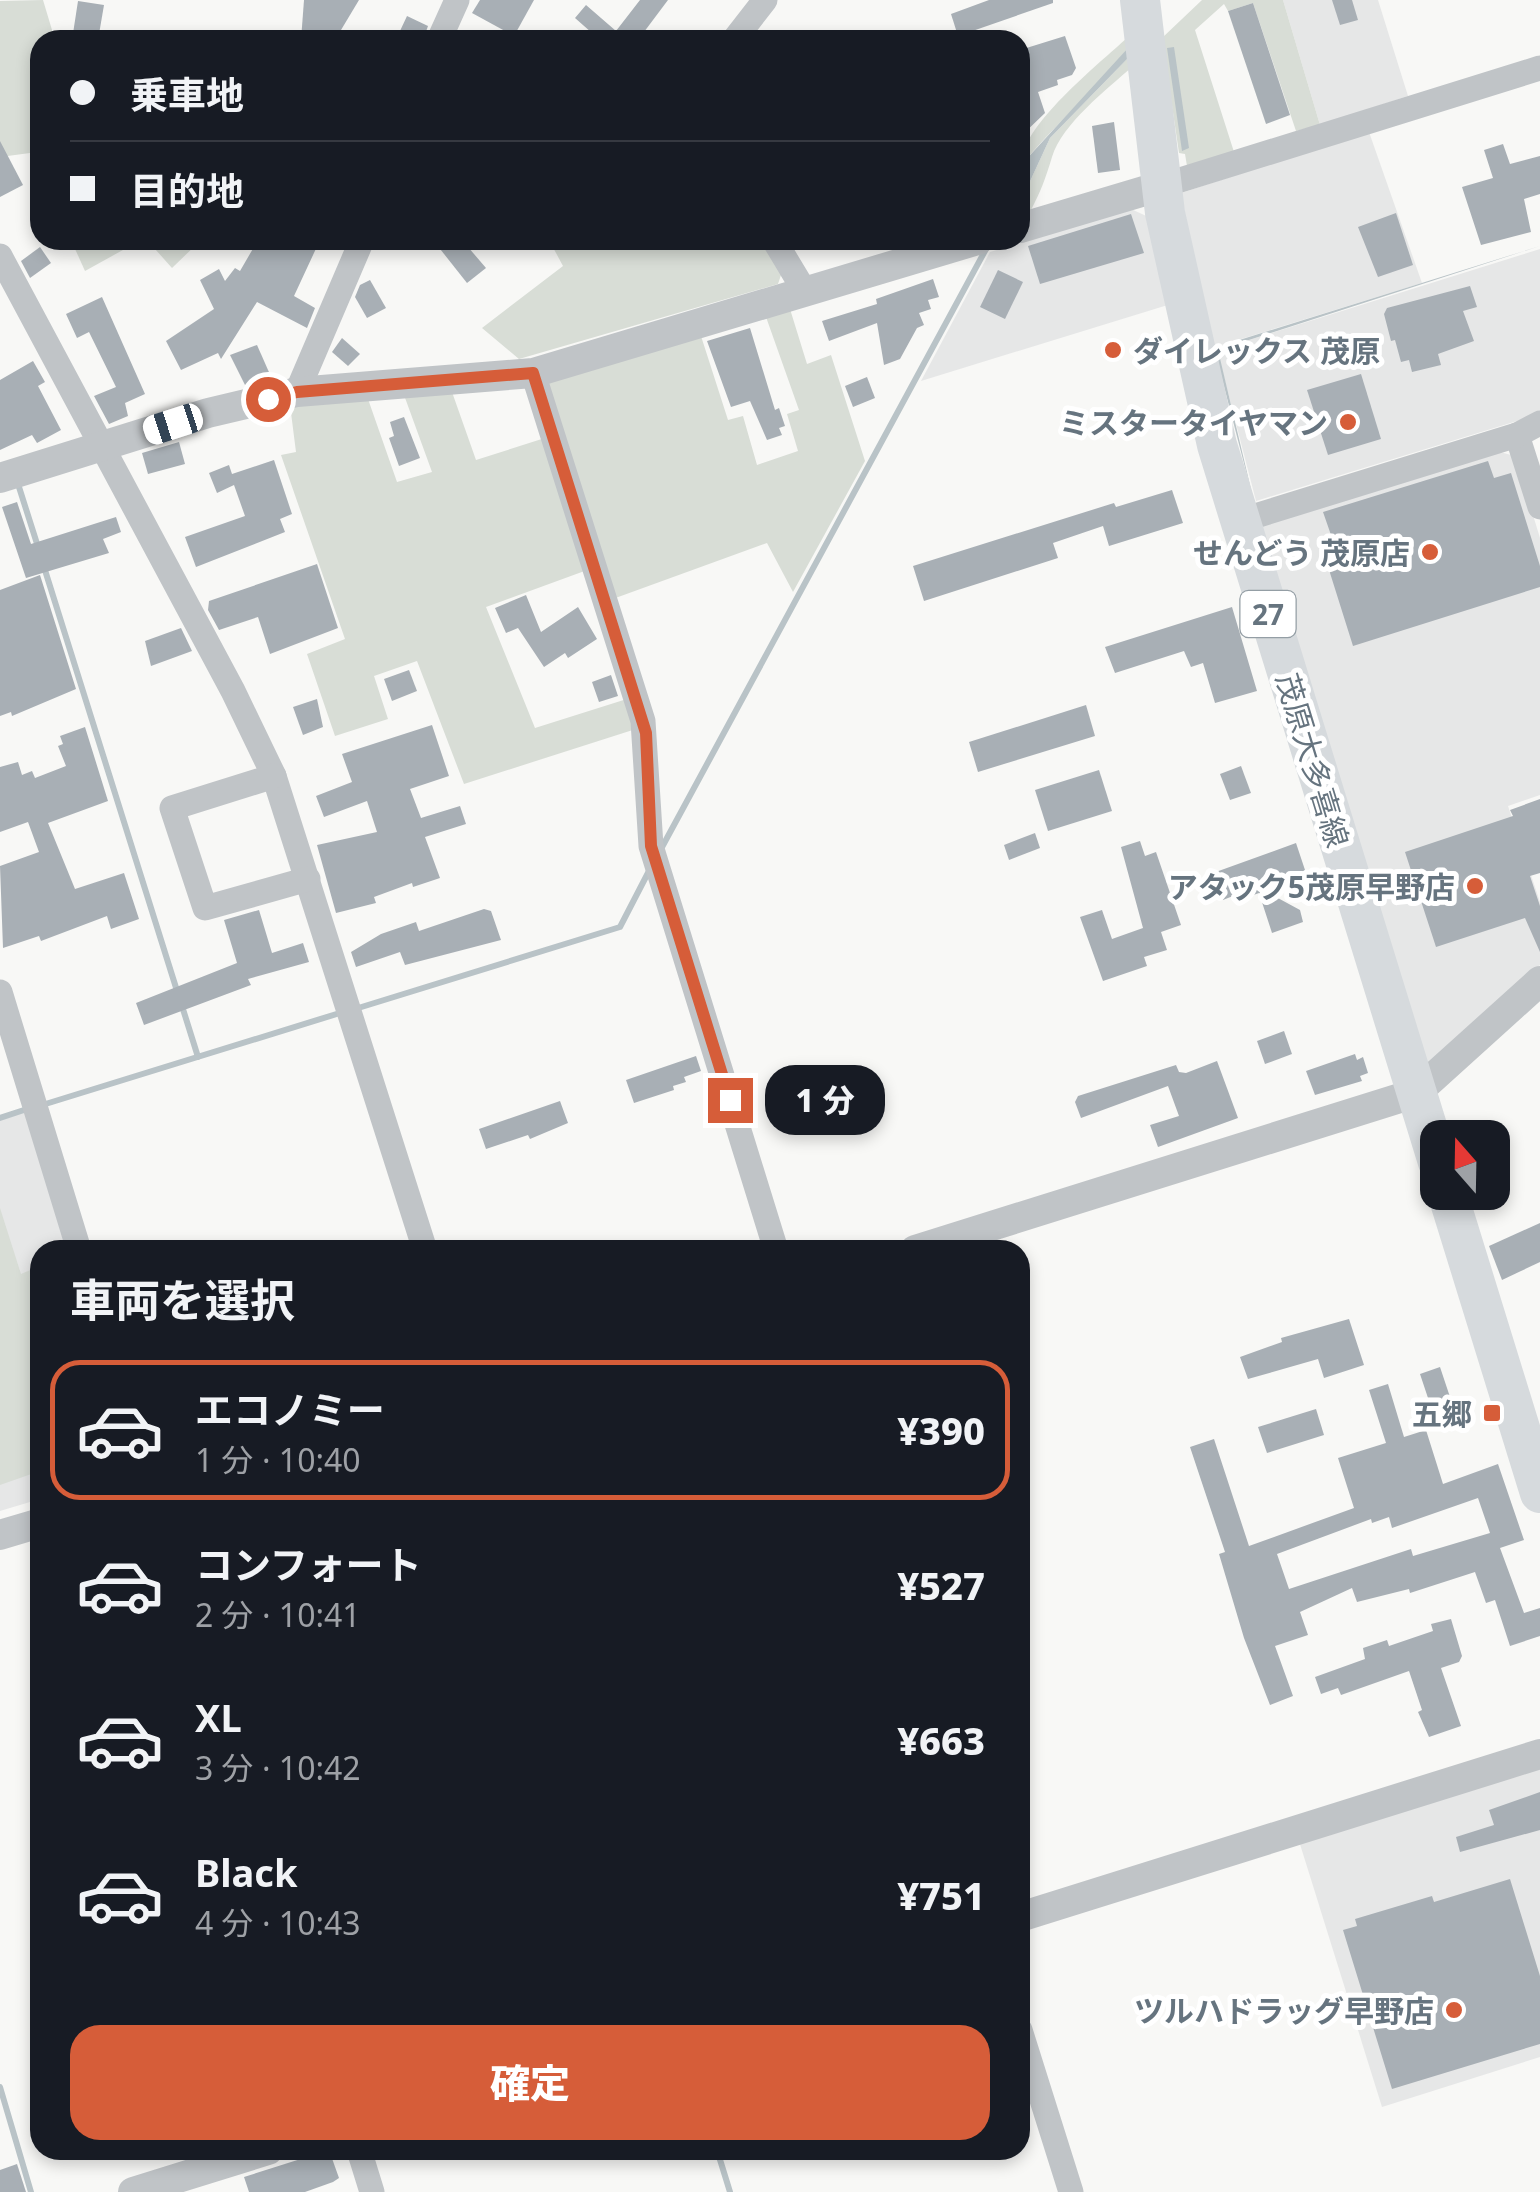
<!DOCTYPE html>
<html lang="ja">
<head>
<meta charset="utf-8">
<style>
	:root { --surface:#171b24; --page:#20242c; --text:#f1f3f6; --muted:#9ea1a6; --line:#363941; --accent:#d65d39 }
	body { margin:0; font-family:"Noto Sans","Noto Sans JP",sans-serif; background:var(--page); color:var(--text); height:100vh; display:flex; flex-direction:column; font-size:38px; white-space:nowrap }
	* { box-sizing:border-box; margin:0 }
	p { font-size:32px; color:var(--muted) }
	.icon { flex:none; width:55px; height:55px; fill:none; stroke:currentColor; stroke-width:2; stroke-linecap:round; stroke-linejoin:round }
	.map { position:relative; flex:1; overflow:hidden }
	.side { position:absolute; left:30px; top:1240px; width:1000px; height:920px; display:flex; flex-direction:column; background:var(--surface); border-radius:30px; box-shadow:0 5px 15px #0003 }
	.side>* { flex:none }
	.top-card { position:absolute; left:30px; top:30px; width:1000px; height:220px; border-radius:30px; box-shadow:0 5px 15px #0003; display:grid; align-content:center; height:220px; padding:0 40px; background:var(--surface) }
	.needle { width:65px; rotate:340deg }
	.buttons { position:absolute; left:1420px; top:1120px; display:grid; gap:20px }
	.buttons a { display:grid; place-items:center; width:90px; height:90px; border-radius:20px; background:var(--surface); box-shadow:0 5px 15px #0003; font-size:50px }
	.end { position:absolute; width:45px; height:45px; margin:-22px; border:12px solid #d65d39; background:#fff; box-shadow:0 0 0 5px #fff }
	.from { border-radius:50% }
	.bubble { position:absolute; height:70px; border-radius:30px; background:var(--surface); box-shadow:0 5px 15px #0003; font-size:32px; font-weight:800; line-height:70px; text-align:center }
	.car { position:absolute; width:30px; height:60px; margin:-30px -15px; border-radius:12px; box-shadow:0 0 8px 2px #0007; background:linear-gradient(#fff 24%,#345 0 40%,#fff 0 76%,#345 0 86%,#fff 0) }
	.top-card b { display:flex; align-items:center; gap:35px; height:95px; font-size:38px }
	.top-card b+b { border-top:2px solid var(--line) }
	.top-card i { width:25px; height:25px; background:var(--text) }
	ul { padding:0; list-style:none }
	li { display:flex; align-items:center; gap:30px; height:140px; margin:0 20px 15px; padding:0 20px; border:5px solid transparent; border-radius:30px }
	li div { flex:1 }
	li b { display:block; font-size:38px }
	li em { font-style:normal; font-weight:800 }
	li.on { border-color:var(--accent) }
	li>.icon { width:90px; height:90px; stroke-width:1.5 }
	h2 { padding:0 40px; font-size:45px; line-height:120px }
	.action { display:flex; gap:20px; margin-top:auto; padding:20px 40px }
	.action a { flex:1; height:115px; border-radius:30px; background:var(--accent); color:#fff; font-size:40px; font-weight:800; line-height:115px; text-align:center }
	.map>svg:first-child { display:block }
</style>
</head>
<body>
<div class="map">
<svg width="1540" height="2192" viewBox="0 0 1540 2192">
	<rect width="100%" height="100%" fill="#f8f8f6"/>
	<g fill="#e6e7e7">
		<path d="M1283 0H1378L1408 96 1320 125Z"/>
		<path d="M1369 132 1422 283 1212 348 1181 193Z"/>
		<path d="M1131 209 1155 220 1171 304 921 381 990 252Z"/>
		<path d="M1540 249V414L1256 501 1217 350Z"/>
		<path d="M1496 451 1515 456 1540 538V795L1508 806 1540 902V965L1428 1066 1259 526Z"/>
		<path d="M29 1109 71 1250H40V1499L0 1511V1118Z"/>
		<path d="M1540 1765V2057L1382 2107 1299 1841Z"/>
	</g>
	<g fill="#d8ddd6">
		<path d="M43 0 55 40H40V173L30 153 0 157V1Z"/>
		<path d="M1202 0H1283L1320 125 1296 131 1253 3 1228 11 1224 4 1195 30 1234 152 1187 166 1185 154 1179 153 1162 38Z"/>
		<path d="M1128 37V48C1095 90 1053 126 1020 167 1020 126 1098 65 1128 37Z"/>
		<path d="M1130 56 1132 67C1107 89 1062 124 1052 157 1046 177 1041 191 1031 210L1020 213V203L1050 138Z"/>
		<path d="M71 240H141L85 271Z"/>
		<path d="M147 240H201L172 268Z"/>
		<path d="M549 240H768L784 266 778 284 519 359 482 328 563 266Z"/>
		<path d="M790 309 807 364 831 355 865 461 793 592 767 543 610 600 548 383 701 336 728 420 743 416 757 465 798 451 787 414 799 410 766 317Z"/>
		<path d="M452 392 476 460 548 437 590 569 486 607 535 728 630 698 639 728 464 784 417 661 374 676 388 719 335 736 307 654 345 639 281 455 296 452 290 405 368 399 397 482 432 472 404 395Z"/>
		<path d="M0 1208 21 1274 40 1266V1471L0 1485Z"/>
	</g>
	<g fill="#b9c3c7">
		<path d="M1174 47 1189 148 1182 151 1167 48Z"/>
		<path d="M1128 48 1130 56 1050 138 1020 203 1022 164Z"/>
		<path d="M1540 246 1218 350 1254 502 1214 348Z"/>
	</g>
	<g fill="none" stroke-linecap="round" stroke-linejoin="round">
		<g stroke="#b9c3c7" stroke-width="6">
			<path d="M19 487 39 550"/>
			<path d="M44 567 178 994"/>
			<path d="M661 849 986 249"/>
			<path d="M182 1006 198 1057"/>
			<path d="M355 1009 620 927 650 869"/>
			<path d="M39 1106 343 1012"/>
			<path d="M0 1118 27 1109"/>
			<path d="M0 2087 31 2192"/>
			<path d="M717 2150 730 2192"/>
		</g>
	</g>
	<g fill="#a8afb5" fill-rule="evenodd">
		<path d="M304 0H359L335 40H301Z"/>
		<path d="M480 0H534L514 36 472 13Z"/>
		<path d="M640 0H668L638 40H600L575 18 586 5 616 31Z"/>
		<path d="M989 0H1053V3L958 36 951 14Z"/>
		<path d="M1332 0H1352L1358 20 1340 25Z"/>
		<path d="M78 1 104 5 98 40H72Z"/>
		<path d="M1253 3 1290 115 1266 124 1228 11Z"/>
		<path d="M407 16 428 26 423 40 400 31Z"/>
		<path d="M1065 36 1076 68 1072 75 1057 80 1058 85 1038 92 1045 113 1020 137V50Z"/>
		<path d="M1114 122 1120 170 1098 173 1092 126Z"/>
		<path d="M0 141 23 185 0 197Z"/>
		<path d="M1503 144 1510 164 1540 156V194L1524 199 1531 232 1481 245 1462 187 1493 178 1484 150Z"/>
		<path d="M1396 213 1413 265 1378 277 1358 227Z"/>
		<path d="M1131 214 1144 253 1040 284 1028 246Z"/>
		<path d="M258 240H320L294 296 315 308 307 328 257 302 221 359 218 353 181 370 166 341 214 309 200 280 219 269 225 281 235 268 240 271Z"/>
		<path d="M433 240H462L486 268 467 283Z"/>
		<path d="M40 247 51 263 30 278 21 261Z"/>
		<path d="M998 270 1023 282 1005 319 980 307Z"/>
		<path d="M933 279 939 297 928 300 931 309 919 313 924 325 917 328 900 359 884 365 877 323 829 341 822 321 877 304 876 299Z"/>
		<path d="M370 280 386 308 367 318 355 297 360 285Z"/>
		<path d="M1470 286 1477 307 1463 311 1474 341 1438 354 1441 365 1412 372 1409 360 1401 362 1395 340 1391 341 1384 314 1387 308Z"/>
		<path d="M102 297 145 394 125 403 128 416 109 424 94 396 116 387 89 332 77 338 66 314Z"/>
		<path d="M750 328 775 410 779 408 785 426 779 428 782 435 767 440 750 401 731 407 707 341Z"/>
		<path d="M342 338 360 354 348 366 332 352Z"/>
		<path d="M257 345 272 379 245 385 230 355Z"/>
		<path d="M33 361 45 382 38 386 61 430 37 443 32 435 0 450V380Z"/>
		<path d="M1361 374 1381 439 1328 455 1307 390Z"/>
		<path d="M867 377 875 398 853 407 845 386Z"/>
		<path d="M404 417 420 458 399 466 389 438 394 436 390 422Z"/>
		<path d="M179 442 185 464 148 474 142 453Z"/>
		<path d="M274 460 292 514 280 519 285 532 196 567 185 537 245 516 234 485 217 493 209 473 229 465 232 474Z"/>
		<path d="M1488 461 1494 478 1511 473 1540 566V587L1353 646 1319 538 1331 535 1323 512Z"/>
		<path d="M1172 490 1183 523 1109 546 1103 526 1053 543 1058 558 924 601 913 566 1114 503 1116 507Z"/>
		<path d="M17 502 31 544 116 517 121 532 103 539 109 553 26 578 2 507Z"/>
		<path d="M317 564 338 628 270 654 258 617 219 630 208 610 209 601Z"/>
		<path d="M40 575 76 689 12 716 11 712 0 716V590Z"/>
		<path d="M526 595 541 632 578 607 597 639 568 658 565 653 544 667 518 628 506 633 495 608Z"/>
		<path d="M1232 607 1257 691 1215 703 1203 663 1191 667 1184 651 1115 673 1105 647Z"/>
		<path d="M181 628 192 651 151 666 145 641Z"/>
		<path d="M409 670 417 691 392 701 384 679Z"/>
		<path d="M611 675 618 696 599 702 592 682Z"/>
		<path d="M317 699 323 727 303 735 293 707Z"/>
		<path d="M1086 705 1095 736 978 772 969 742Z"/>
		<path d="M432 725 449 776 410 789 421 818 460 806 466 824 425 837 440 878 413 887 412 883 374 897 376 903 336 913 317 845 377 832 367 801 324 817 316 796 352 782 342 754Z"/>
		<path d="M85 727 108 801 48 823 75 889 124 873 139 919 111 929 107 916 41 941 39 936 3 948 0 866 39 852 28 822 0 832V767L18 762 22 775 32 771 35 778 66 766 58 746 63 744 60 736Z"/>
		<path d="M1241 766 1251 793 1230 800 1220 774Z"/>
		<path d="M1099 770 1112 811 1048 831 1035 790Z"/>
		<path d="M1540 799V873L1530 876 1540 906V952L1525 918 1436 947 1405 852 1513 816 1510 810Z"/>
		<path d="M1035 833 1040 848 1009 860 1004 845Z"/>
		<path d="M1140 841 1145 856 1156 852 1181 925 1161 932 1167 950 1144 957 1147 966 1103 981 1080 917 1102 910 1112 939 1143 928 1121 847Z"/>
		<path d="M1296 843 1307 876 1265 891 1300 910 1303 922 1272 933 1259 893 1245 898 1243 892 1223 900 1213 873Z"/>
		<path d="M484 909 491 911 501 940 405 965 400 952 356 967 351 952 381 934 416 922 419 931Z"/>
		<path d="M259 910 272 953 303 943 309 962 248 979 251 985 144 1025 136 1003 237 963 224 920Z"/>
		<path d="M1284 1031 1292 1054 1265 1064 1257 1041Z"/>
		<path d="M1355 1054 1357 1060 1363 1057 1368 1073 1360 1076 1362 1081 1315 1095 1306 1071Z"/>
		<path d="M696 1056 701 1071 684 1077 686 1082 673 1086 674 1090 634 1103 626 1080Z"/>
		<path d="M1217 1061 1238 1118 1158 1147 1150 1125 1179 1116 1168 1086 1081 1118 1075 1102 1078 1096 1176 1065 1179 1072 1186 1073Z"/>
		<path d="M560 1101 568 1123 530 1139 528 1135 486 1149 479 1129Z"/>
		<path d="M1540 1223V1262L1502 1280 1489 1246Z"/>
		<path d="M1349 1319 1364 1365 1324 1378 1318 1359 1248 1379 1240 1357 1282 1342 1281 1338Z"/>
		<path d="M1440 1367 1450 1397 1430 1404 1420 1374Z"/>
		<path d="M1388 1384 1404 1437 1426 1430 1443 1484 1498 1464 1524 1540 1500 1548 1524 1613 1540 1608V1636L1510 1646 1495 1600 1486 1603 1475 1572 1410 1593 1409 1589 1357 1602 1352 1588 1300 1612 1308 1635 1275 1646 1293 1696 1270 1705 1244 1638 1219 1554 1225 1552 1190 1447 1214 1439 1249 1546 1354 1508 1338 1458 1386 1443 1369 1390ZM1478 1498 1490 1533 1413 1556 1411 1549 1289 1589 1277 1554 1371 1519 1372 1523 1389 1517 1392 1528Z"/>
		<path d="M1316 1409 1324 1435 1267 1453 1258 1427Z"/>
		<path d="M1451 1619 1462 1656 1459 1662 1441 1668 1461 1726 1429 1737 1418 1712 1422 1710 1409 1671 1341 1695 1338 1688 1321 1694 1315 1677 1365 1659 1363 1648 1387 1640 1389 1646 1433 1631 1431 1624Z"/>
		<path d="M1540 1792V1830L1460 1852 1456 1837 1494 1825 1489 1810Z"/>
		<path d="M1510 1879 1540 1976V2044L1392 2089 1343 1930 1357 1926 1355 1919 1432 1896 1434 1902Z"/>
		<path d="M329 2150 339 2178 333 2182 305 2192H249L244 2177Z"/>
		<path d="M17 2164 26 2192H0V2170Z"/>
	</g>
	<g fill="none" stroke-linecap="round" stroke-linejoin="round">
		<g stroke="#c0c4c7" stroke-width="25">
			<path d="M439 40 457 0"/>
			<path d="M734 40 765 0"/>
			<path d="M1161 186 1540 68"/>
			<path d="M774 240 804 290"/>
			<path d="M0 256 233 691 274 776 425 1250"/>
			<path d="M533 373 643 721 651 846 776 1250"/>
			<path d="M297 392 362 240"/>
			<path d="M1517 435 1540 507"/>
			<path d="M1239 521 1517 435 1540 423"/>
			<path d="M274 776 172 808 205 908 308 879"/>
			<path d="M0 992 79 1250"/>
			<path d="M1020 2030 1071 2192"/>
			<path d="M359 2150 372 2192"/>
		</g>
		<g stroke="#c0c4c7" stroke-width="30">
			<path d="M1020 228 1161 186"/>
			<path d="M0 478 208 413 297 392 533 373 978 240"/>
			<path d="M915 1250 1416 1093 1540 981"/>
			<path d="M0 1535 40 1523"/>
			<path d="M1020 1917 1540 1754"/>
			<path d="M133 2192 268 2150"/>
		</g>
		<g stroke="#d6dadd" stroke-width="40">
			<path d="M1140 0 1165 213 1217 445 1438 1162"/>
			<path d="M1447 1192 1540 1493"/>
		</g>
	</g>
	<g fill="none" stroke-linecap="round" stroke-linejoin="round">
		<path stroke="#d65d39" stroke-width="12" d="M268 399 297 392 533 373 646 733 651 846 730 1100"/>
	</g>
	<g fill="#d65d39" stroke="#fff" stroke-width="4">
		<circle cx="1113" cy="350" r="10"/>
		<circle cx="1348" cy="422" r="10"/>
		<circle cx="1430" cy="552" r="10"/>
		<circle cx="1475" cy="886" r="10"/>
		<rect x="1482" y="1403" width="20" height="20" rx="5"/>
		<circle cx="1454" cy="2010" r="10"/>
	</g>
	<g text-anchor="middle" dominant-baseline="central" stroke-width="10" stroke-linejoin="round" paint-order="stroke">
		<rect fill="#fff" stroke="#949ea5" stroke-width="2.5" x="1240.5" y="591" width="55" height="46" rx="8"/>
		<g font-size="28" font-weight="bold" fill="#66747f">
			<text x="1268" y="614">27</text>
		</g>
		<g font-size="30" font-weight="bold" fill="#66747f" stroke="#fff" text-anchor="end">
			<text x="1133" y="350" text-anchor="start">ダイレックス 茂原</text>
			<text x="1328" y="422">ミスタータイヤマン</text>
			<text x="1410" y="552">せんどう 茂原店</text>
			<text x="1455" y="886">アタック5茂原早野店</text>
			<text x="1472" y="1413">五郷</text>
			<text x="1434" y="2010">ツルハドラッグ早野店</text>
		</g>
		<g font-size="30" fill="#66747f" stroke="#fff">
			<text transform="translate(1313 760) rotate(73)">茂原大多喜線</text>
		</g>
	</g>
</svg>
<div class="buttons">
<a><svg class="needle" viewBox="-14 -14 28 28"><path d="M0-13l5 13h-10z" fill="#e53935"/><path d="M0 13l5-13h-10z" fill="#9ea1a6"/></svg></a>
</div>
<i class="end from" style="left:268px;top:399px"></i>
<i class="end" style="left:730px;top:1100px"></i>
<div class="bubble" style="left:765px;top:1065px;width:120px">1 分</div>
<i class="car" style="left:173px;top:424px;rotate:252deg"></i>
<div class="top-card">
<b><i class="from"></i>乗車地</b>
<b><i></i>目的地</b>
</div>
<section class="side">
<h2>車両を選択</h2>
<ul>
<li class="on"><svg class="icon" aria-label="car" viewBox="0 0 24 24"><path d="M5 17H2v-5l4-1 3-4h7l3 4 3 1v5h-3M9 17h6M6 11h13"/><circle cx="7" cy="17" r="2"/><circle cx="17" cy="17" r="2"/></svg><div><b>エコノミー</b><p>1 分 · 10:40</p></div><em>¥390</em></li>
<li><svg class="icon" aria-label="car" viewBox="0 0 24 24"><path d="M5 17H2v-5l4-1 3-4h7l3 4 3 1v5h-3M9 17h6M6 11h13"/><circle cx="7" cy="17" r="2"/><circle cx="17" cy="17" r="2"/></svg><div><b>コンフォート</b><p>2 分 · 10:41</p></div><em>¥527</em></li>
<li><svg class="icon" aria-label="car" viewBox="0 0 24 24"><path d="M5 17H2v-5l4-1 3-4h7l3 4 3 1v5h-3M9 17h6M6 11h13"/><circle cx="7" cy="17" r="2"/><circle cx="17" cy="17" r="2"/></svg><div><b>XL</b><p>3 分 · 10:42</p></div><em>¥663</em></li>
<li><svg class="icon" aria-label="car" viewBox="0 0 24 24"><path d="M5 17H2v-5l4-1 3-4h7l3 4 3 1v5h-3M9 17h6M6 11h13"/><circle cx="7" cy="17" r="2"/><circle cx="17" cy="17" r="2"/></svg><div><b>Black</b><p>4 分 · 10:43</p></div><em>¥751</em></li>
</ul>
<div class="action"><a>確定</a></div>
</section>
</div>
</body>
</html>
